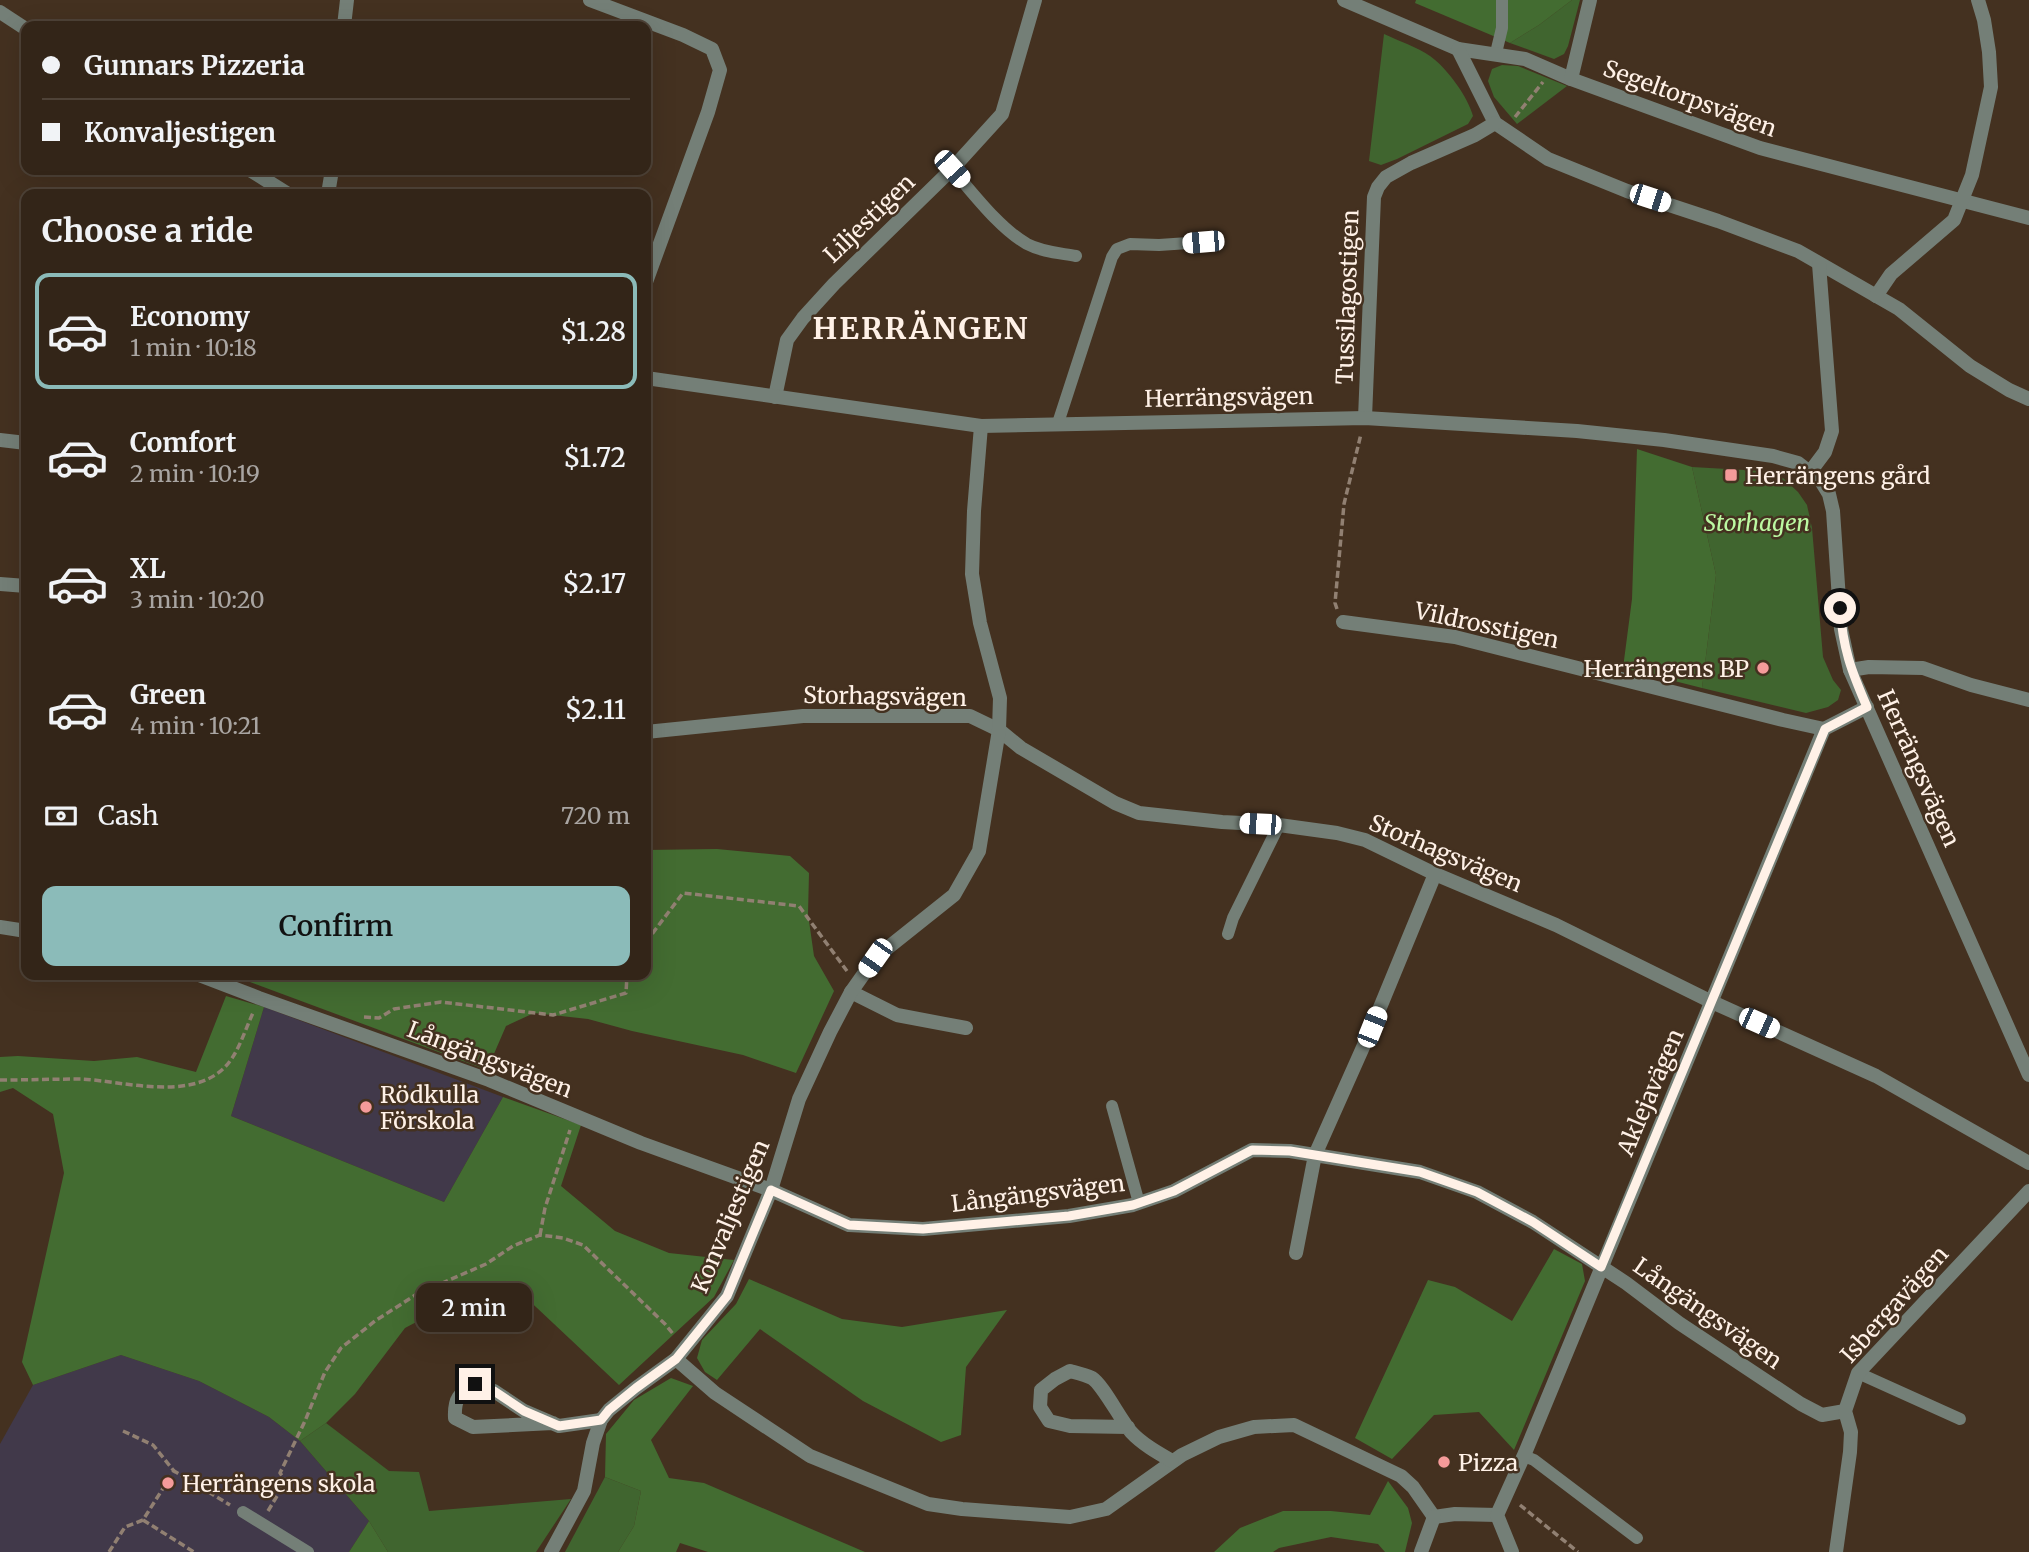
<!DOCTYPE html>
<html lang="en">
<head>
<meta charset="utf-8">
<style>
	:root { --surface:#332518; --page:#3e3125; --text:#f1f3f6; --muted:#a9a5a2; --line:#4e4237; --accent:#8bbbb9 }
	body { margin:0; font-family:Merriweather,serif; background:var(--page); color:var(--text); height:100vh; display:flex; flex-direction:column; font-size:26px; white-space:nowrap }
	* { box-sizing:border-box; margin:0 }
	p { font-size:23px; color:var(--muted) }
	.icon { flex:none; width:38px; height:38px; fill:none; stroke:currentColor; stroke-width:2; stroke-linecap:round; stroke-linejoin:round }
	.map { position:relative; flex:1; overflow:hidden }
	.side { position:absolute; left:21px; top:189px; width:630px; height:791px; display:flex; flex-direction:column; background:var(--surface); border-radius:14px; box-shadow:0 7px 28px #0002,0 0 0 2px var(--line) }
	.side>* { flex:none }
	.hud { position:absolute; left:21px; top:21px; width:630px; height:154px; border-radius:14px; box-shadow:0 7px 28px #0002,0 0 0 2px var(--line); display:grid; align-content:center; height:154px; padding:0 21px; background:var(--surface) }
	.end { position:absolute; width:32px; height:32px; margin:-16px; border:9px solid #fff1e7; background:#111; box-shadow:0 0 0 4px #111 }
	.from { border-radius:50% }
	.bubble { position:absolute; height:49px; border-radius:14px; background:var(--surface); box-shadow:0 7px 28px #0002,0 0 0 2px var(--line); font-size:23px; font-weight:600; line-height:49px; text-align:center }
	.car { position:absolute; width:21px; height:42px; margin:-21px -10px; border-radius:9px; box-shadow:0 0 5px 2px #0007; background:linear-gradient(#fff 24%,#345 0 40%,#fff 0 76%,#345 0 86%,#fff 0) }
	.hud b { display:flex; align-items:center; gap:24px; height:66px; font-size:26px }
	.hud b+b { border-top:2px solid var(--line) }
	.hud i { width:18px; height:18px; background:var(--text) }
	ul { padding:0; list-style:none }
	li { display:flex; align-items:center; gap:21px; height:116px; margin:0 14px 10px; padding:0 7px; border:4px solid transparent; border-radius:14px }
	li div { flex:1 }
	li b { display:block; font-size:26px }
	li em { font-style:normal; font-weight:600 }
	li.current { border-color:var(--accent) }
	li>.icon { width:63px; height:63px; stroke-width:1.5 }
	h2 { padding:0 21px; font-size:32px; line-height:84px }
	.pay { display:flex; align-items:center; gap:18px; height:77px; padding:0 21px; font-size:26px }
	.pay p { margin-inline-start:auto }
	.action { display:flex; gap:14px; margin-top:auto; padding:14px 21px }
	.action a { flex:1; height:80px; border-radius:14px; background:var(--accent); color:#111; font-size:28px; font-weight:600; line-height:80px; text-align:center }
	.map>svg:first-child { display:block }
</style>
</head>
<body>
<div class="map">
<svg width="2029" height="1552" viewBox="0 0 2029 1552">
	<rect width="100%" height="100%" fill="#443120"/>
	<g fill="#41394a">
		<path d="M264 1007 503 1097 444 1202 231 1116Z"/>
		<path d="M121 1355 199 1381 269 1417 300 1441 369 1521 349 1552H0V1444L33 1385Z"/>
	</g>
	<g fill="#40652f">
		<path d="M1572 0H1580L1568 46 1564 54 1554 59 1510 43 1539 25Z"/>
		<path d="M1384 34C1399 41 1417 47 1430 56 1447 68 1468 97 1473 116L1468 124 1397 159 1381 165 1369 161Z"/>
		<path d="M1502 65 1518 66 1567 86 1517 124 1494 97 1488 81 1492 69Z"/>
		<path d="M1692 467 1762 471 1783 478 1798 492 1807 505 1812 528 1823 657 1833 680 1841 690 1838 700 1828 707 1806 713 1702 688 1716 575Z"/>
		<path d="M326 1423 389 1471 419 1472 429 1511 571 1499 536 1552H388L369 1521 300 1441Z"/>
		<path d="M605 1477 641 1491 634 1526 618 1552H565Z"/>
	</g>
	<g fill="#436c31">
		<path d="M1416 0H1572L1539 25 1510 43 1415 3Z"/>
		<path d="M1637 449 1692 467 1716 575 1702 688 1623 668 1632 599Z"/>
		<path d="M717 849 790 856 809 873 808 914 814 956 834 991 796 1073 743 1055 632 1031 588 1019 534 1013 506 1026 487 1070 231 975H646V850Z"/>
		<path d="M226 996 264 1007 231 1116 444 1202 503 1097 581 1125 561 1186 615 1231 669 1253 734 1260 714 1297 619 1385 520 1292 482 1295 439 1310 405 1328 355 1394 326 1423 300 1441 269 1417 199 1381 121 1355 33 1385 22 1362 64 1173 53 1114 13 1088 0 1092V1057L18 1056 94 1061 137 1057 196 1072Z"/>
		<path d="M1554 1249 1582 1264 1585 1281 1514 1450 1479 1412 1434 1415 1392 1459 1355 1438 1428 1280 1455 1287 1512 1321Z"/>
		<path d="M749 1279 842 1319 902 1327 1007 1310 966 1367 961 1435 941 1442 863 1401 760 1329 717 1380 705 1372 697 1358 702 1340 736 1304Z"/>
		<path d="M671 1378 693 1386 651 1440 669 1478 704 1483 865 1552H708L680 1543 676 1552H618L634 1526 641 1491 605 1477 606 1434 634 1400Z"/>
		<path d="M1388 1481 1408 1508 1412 1523 1405 1552H1385L1378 1544 1331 1537 1279 1548 1273 1552H1214L1240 1528 1283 1511H1331L1370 1515Z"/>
		<path d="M369 1521 388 1552H349Z"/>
	</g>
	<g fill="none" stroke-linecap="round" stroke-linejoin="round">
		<g stroke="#918072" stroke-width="3.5" stroke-dasharray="7 3.5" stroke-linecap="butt">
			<path d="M1515 117 1543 82"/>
			<path d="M1337 609 1335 603 1344 504 1361 434"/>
			<path d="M646 942 683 893 799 906 847 971"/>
			<path d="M364 1017 379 1018 394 1009 441 1002 553 1015 626 993 627 975"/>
			<path d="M0 1080C27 1080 54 1079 81 1079 122 1081 188 1101 223 1069 238 1055 244 1032 253 1013"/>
			<path d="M540 1235 545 1208 570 1130"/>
			<path d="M123 1431 153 1445 174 1471"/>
			<path d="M1520 1505 1578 1552"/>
			<path d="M268 1511 286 1481 280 1473 305 1421 325 1372 341 1348 375 1321 417 1294 486 1264 513 1246 540 1235 563 1238 583 1245 665 1324 674 1335"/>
			<path d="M143 1520 194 1552"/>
			<path d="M109 1552 125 1527 143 1520 174 1471 230 1505"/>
		</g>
		<g stroke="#747f77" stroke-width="12">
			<path d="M1496 53 1502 28V0"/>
			<path d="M952 169C973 193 999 228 1027 244 1042 252 1060 253 1076 256"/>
			<path d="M1058 423 1112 257 1117 249 1130 244 1159 245 1203 242"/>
			<path d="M1228 934 1233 918 1279 825"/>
			<path d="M1112 1106 1139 1203"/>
			<path d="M1858 1373 1960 1419"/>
			<path d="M1524 1456 1534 1460 1637 1538"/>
			<path d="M243 1512 308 1552"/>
		</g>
		<g stroke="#747f77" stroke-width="14">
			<path d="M590 0 683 35 712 49 720 70 708 112 646 282"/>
			<path d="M1344 0 1458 49 1525 59 1571 79 1760 148 2029 218"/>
			<path d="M344 26 347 0"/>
			<path d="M1458 49 1495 123 1548 159 1627 191 1718 221 1798 251 1899 309 1970 366 2009 390 2029 399"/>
			<path d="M1571 79 1590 0"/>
			<path d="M328 194 332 170"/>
			<path d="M1876 296 1891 274 1954 220 1972 175 1991 87 1989 52 1984 20 1978 0"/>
			<path d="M775 397 787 340 803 318 834 284 952 169 1002 114 1035 0"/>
			<path d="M1365 418 1374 197 1378 187 1386 177 1411 163 1475 135 1495 123"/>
			<path d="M0 440 26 443"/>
			<path d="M1810 472 1825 452 1832 431 1819 264"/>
			<path d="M0 584 26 586"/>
			<path d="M1343 622 1455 637 1783 720 1824 729"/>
			<path d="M1850 670 1869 667 1923 668 1971 685 2029 700"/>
			<path d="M646 732 803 716H970L999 730 1021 748 1115 803 1139 813 1222 822 1279 825 1337 833 1365 840 1435 874 1556 925 1712 1002 1876 1076 2029 1163"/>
			<path d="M0 927 26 931"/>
			<path d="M199 975 259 998 489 1080 641 1143 771 1190 849 1225 923 1229 1069 1216 1133 1205 1174 1191 1252 1150 1290 1151 1420 1172 1477 1192 1533 1222 1626 1283 1679 1323 1801 1404 1822 1415 1845 1411"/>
			<path d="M851 992 897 1015 966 1028"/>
			<path d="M1296 1253 1315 1155 1372 1027 1435 874"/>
			<path d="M676 1359 715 1393 810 1456 928 1504 962 1509 1070 1517 1106 1509 1182 1455 1219 1437 1254 1427 1294 1425 1401 1476 1413 1487 1434 1517"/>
			<path d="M553 1423 473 1427 455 1418C454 1398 459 1394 475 1384L494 1391 524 1411 559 1426 601 1420"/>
			<path d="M1128 1427 1070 1426 1049 1421 1040 1407 1041 1390 1055 1379 1070 1371C1077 1373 1085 1375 1092 1378 1103 1385 1120 1419 1131 1432 1142 1444 1158 1453 1172 1461"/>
			<path d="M1434 1517 1455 1514 1497 1515"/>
			<path d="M551 1552 584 1491 593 1443 601 1420 609 1410 636 1388 676 1359 727 1296 771 1190 799 1099 830 1032 851 992 875 958 954 895 979 851 999 730 1000 698 980 623 972 574 974 511 981 426"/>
			<path d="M1421 1552 1434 1517"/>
			<path d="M1512 1552 1497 1515 1525 1453 1824 729 1867 707"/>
			<path d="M1836 1552 1850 1452 1851 1432 1845 1411 1858 1373 2029 1191"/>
		</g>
		<g stroke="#747f77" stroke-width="14">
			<path d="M0 12 26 29"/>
			<path d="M250 170 288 194"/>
			<path d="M646 378 981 426 1365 418 1577 431 1664 440 1773 456 1798 463 1821 481 1829 494 1833 511 1841 629 1850 670 2029 1075"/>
		</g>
	</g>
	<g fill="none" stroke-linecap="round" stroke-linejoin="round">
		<path stroke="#fff1e7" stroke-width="9" d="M475 1384 494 1391 524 1411 559 1426 601 1420 609 1410 636 1388 676 1359 727 1296 771 1190 849 1225 923 1229 1069 1216 1133 1205 1174 1191 1252 1150 1290 1151 1420 1172 1477 1192 1533 1222 1601 1267 1825 729 1867 707C1851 670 1843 649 1840 608"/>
	</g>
	<g fill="#f59b9a" stroke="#443120" stroke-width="2.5">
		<rect x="1724" y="468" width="14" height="14" rx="3.5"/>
		<circle cx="1763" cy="668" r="7"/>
		<circle cx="366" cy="1107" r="7"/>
		<circle cx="1444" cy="1462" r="7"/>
		<circle cx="168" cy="1483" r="7"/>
	</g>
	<g text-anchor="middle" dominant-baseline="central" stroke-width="5" stroke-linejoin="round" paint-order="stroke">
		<g font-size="23" fill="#fff1e7" stroke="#443120">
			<text transform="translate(1690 98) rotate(20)">Segeltorpsvägen</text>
			<text transform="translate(869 218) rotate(-44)">Liljestigen</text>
			<text transform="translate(1347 297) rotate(-88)">Tussilagostigen</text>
			<text transform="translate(1229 397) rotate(-1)">Herrängsvägen</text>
			<text transform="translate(1487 625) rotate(12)">Vildrosstigen</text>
			<text transform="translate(885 696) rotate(1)">Storhagsvägen</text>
			<text transform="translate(1919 768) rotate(66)">Herrängsvägen</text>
			<text transform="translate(1446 853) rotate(23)">Storhagsvägen</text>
			<text transform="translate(490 1059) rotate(21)">Långängsvägen</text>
			<text transform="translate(1650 1092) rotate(-67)">Aklejavägen</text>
			<text transform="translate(1038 1193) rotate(-7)">Långängsvägen</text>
			<text transform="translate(730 1216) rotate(-67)">Konvaljestigen</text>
			<text transform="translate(1894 1304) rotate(-48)">Isbergavägen</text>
			<text transform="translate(1708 1313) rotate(35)">Långängsvägen</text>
		</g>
		<g font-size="23" fill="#fff1e7" stroke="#443120" text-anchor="start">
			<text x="1745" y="475">Herrängens gård</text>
			<text x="1749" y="668" text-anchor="end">Herrängens BP</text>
			<text x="380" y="1094">Rödkulla<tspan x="380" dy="26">Förskola</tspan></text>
			<text x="1458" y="1462">Pizza</text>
			<text x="182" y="1483">Herrängens skola</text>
		</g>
		<g font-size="23" font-style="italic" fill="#bcf9a2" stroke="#443120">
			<text x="1757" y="522">Storhagen</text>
		</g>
		<g font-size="30" font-weight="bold" letter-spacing="2" fill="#fff1e7" stroke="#443120">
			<text x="921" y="328">HERRÄNGEN</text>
		</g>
	</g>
</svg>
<i class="end from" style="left:1840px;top:608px"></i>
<i class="end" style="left:475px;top:1384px"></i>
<div class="bubble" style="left:416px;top:1283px;width:116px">2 min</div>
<i class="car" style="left:952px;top:169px;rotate:138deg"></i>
<i class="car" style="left:1650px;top:198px;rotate:108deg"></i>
<i class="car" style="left:1203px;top:242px;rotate:265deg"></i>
<i class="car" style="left:1260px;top:824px;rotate:273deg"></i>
<i class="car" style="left:875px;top:958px;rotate:215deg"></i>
<i class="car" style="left:1759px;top:1023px;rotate:114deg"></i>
<i class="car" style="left:1372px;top:1027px;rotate:22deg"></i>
<div class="hud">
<b><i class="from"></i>Gunnars Pizzeria</b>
<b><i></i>Konvaljestigen</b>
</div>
<section class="side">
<h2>Choose a ride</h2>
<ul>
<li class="current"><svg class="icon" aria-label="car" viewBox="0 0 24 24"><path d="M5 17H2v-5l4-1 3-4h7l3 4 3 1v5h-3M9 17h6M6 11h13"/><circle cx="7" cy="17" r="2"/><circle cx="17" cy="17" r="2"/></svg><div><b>Economy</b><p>1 min · 10:18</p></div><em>$1.28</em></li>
<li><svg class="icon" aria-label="car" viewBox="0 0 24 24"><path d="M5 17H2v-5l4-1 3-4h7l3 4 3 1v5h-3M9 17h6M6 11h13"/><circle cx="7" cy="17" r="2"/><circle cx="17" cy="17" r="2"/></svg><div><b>Comfort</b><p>2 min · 10:19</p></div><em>$1.72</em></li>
<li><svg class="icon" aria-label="car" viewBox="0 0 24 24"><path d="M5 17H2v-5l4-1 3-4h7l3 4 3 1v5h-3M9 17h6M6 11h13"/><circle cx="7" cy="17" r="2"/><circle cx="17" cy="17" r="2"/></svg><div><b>XL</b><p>3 min · 10:20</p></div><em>$2.17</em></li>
<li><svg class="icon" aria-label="car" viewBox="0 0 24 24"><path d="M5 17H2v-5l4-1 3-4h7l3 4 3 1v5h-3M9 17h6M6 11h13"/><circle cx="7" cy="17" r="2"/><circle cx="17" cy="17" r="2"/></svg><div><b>Green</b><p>4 min · 10:21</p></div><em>$2.11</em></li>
</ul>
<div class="pay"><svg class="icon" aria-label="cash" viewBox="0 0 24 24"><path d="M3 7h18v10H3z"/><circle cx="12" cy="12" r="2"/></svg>Cash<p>720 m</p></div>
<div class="action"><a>Confirm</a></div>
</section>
</div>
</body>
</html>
